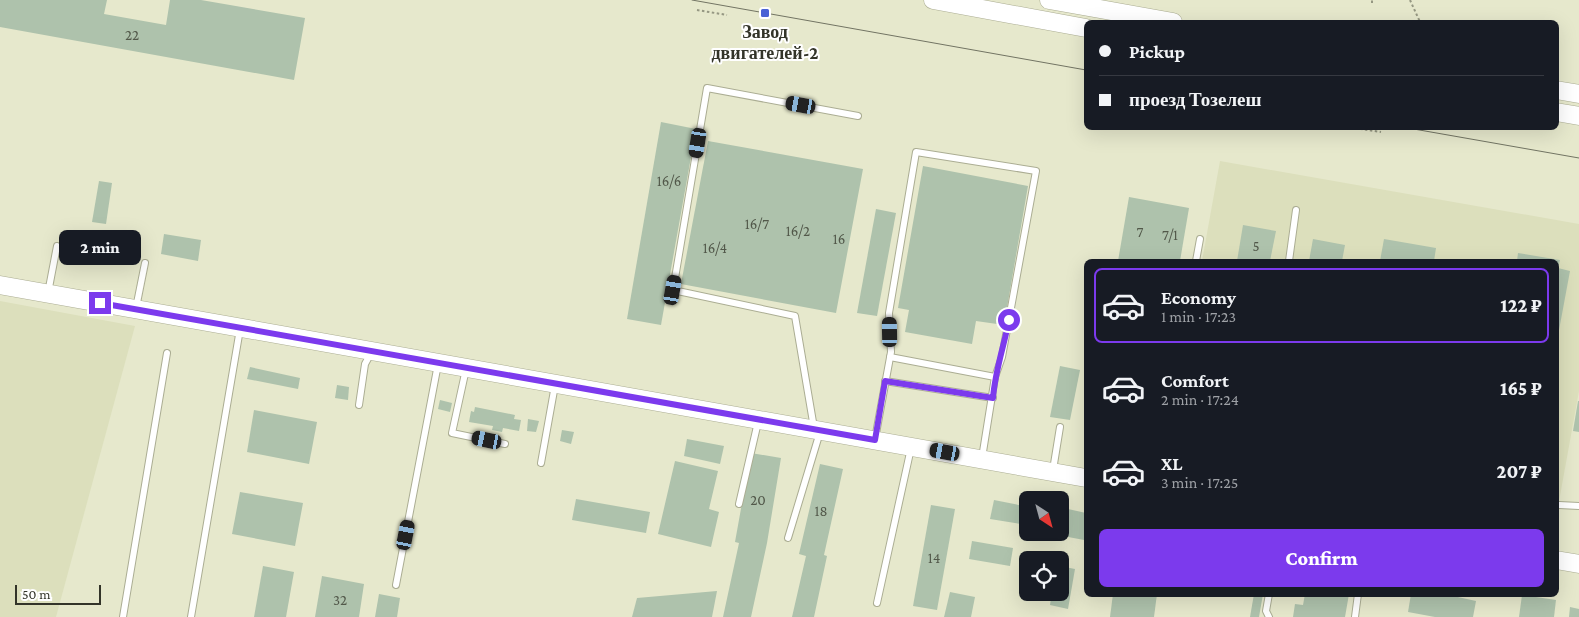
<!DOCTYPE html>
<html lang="en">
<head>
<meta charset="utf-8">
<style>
	:root { --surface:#171b24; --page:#20242c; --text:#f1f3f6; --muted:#9ea1a6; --line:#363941; --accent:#7c3aed }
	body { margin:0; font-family:"Crimson Pro",serif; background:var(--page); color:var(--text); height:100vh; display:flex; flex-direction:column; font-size:19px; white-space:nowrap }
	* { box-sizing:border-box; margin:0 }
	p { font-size:16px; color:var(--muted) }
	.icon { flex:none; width:28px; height:28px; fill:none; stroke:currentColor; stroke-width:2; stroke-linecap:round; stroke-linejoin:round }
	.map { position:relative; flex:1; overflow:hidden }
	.side { position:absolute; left:1084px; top:259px; width:475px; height:338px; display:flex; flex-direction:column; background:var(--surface); border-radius:8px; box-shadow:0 5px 20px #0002 }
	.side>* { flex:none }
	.hud { position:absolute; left:1084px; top:20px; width:475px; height:110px; border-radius:8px; box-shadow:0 5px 20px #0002; display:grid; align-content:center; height:110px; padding:0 15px; background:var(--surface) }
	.needle { width:32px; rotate:144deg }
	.controls { position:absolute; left:1019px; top:491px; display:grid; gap:10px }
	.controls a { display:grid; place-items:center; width:50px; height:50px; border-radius:8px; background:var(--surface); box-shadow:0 5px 20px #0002; font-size:25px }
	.scale { position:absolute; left:15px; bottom:12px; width:86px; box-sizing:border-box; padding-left:5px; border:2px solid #333429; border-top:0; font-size:14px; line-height:18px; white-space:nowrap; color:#333429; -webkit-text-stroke:4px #fff; paint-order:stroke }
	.end { position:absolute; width:22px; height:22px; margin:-11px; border:6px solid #7c3aed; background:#fff; box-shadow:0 0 0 2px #fff }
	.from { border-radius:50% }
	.bubble { position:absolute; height:35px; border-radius:8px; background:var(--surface); box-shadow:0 5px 20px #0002; font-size:16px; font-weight:800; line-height:35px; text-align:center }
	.car { position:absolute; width:15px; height:30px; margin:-15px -8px; border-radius:6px; box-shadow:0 0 4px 1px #0007; background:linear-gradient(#222 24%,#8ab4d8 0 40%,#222 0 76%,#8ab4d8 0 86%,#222 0) }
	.hud b { display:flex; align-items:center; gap:18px; height:48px; font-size:19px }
	.hud b+b { border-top:1px solid var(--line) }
	.hud i { width:12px; height:12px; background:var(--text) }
	ul { padding:9px 0 0; list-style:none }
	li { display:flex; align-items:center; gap:15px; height:75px; margin:0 10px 8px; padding:0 5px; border:2px solid transparent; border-radius:8px }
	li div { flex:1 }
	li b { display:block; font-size:19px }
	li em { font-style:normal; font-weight:800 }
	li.active { border-color:var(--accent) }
	li>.icon { width:45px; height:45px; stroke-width:1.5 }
	.action { display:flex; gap:10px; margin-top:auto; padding:10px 15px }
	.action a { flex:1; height:58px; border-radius:8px; background:var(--accent); color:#fff; font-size:20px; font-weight:800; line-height:58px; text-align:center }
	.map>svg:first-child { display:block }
</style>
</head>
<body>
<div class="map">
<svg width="1579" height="617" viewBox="0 0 1579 617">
	<rect width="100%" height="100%" fill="#e6e8cc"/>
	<g fill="#dcdfbc">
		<path d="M1220 161 1579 224V391L1556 518V261H1202Z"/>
		<path d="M0 301 135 326 56 617H0Z"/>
	</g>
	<g fill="#aec2ac">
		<path d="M0 0H107L104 14 166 25 170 0H201L305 18 294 80 0 27Z"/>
		<path d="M661 122 696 129 661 325 627 319Z"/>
		<path d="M708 141 863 169 836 313 681 284Z"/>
		<path d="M923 166 1028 186 1004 325 976 321 972 344 905 332 909 310 898 308Z"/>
		<path d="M99 181 112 183 106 224 92 222Z"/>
		<path d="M1129 197 1189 208 1180 261H1118Z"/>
		<path d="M876 209 896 213 877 316 857 313Z"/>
		<path d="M1243 225 1276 231 1270 261H1237Z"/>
		<path d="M65 232 73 233 72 241 64 240Z"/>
		<path d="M164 234 201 240 198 261 161 254Z"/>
		<path d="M1313 239 1345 245 1342 261H1309Z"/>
		<path d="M1384 239 1436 248 1434 261H1380Z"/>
		<path d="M1518 253 1560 260 1558 268 1570 271 1557 341 1556 261H1517Z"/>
		<path d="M1060 366 1080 370 1070 420 1050 417Z"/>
		<path d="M250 367 300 378 298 389 247 379Z"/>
		<path d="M337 385 349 387 348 400 335 398Z"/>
		<path d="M440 400 452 403 450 412 438 409Z"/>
		<path d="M1578 401H1579V432L1573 431Z"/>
		<path d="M475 407 515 415 514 419 521 420 519 431 503 428 502 432 492 430 493 426 469 422 471 411 474 412Z"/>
		<path d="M254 410 317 422 309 464 247 452Z"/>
		<path d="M528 419 539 421 536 432 527 431Z"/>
		<path d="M562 430 574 432 571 444 560 441Z"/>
		<path d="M687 439 724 446 720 464 684 456Z"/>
		<path d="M751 453 781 458 767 543 751 617H723L739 543 735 542Z"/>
		<path d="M675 461 718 471 709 509 719 512 711 547 658 534Z"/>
		<path d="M820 464 843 469 824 555 827 556 814 617H792L806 556 799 554Z"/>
		<path d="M240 492 303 503 295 546 232 534Z"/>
		<path d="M576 499 650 512 646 533 572 520Z"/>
		<path d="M994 500 1024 506 1021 524 990 519Z"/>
		<path d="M931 505 955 509 937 610 913 606Z"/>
		<path d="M1068 509 1086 513 1084 540 1063 536Z"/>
		<path d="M972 541 1013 548 1010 566 969 559Z"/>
		<path d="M263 566 294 572 286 617H254Z"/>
		<path d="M1060 566 1075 569 1068 609 1050 605 1052 592H1060Z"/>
		<path d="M322 576 364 584 359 617H315Z"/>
		<path d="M717 591 712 617H632L637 598Z"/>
		<path d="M950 592 975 597 971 617H944Z"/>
		<path d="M379 594 400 598 397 617H375Z"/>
		<path d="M1113 594H1157L1154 617H1110Z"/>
		<path d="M1254 594H1263L1259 617H1250Z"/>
		<path d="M1305 594H1349L1345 617H1293L1295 604 1303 605Z"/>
		<path d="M1411 594H1444L1476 601 1473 617H1435L1408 612Z"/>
		<path d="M1522 595 1556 600 1554 617H1519Z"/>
		<path d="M1570 607 1579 609V617H1569Z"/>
	</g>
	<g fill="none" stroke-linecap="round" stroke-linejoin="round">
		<g stroke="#abad93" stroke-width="8">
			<g id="lane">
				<path d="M1196 261 1200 239"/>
				<path d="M1289 261 1296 210"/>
				<path d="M48 293 57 246"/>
				<path d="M136 308 145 263"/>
				<path d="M890 357 995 377"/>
				<path d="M466 369 452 433 505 444"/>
				<path d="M885 381 993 398"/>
				<path d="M359 405 365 364 371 353"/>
				<path d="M814 428 795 316 673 290 707 88 858 116"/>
				<path d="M875 439 891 352 889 313 916 152 1036 171 1002 357 995 377 982 458"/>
				<path d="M541 463 555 385"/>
				<path d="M1053 470 1060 427"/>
				<path d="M739 504 758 422"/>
				<path d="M1559 505 1579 506"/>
				<path d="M788 538 820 432"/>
				<path d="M396 585 438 364"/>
				<path d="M1269 594 1266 611 1269 617"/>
				<path d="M877 603 911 448"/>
				<path d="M123 617 167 353"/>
				<path d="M191 617 240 329"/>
				<path d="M1355 617 1358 594"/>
			</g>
		</g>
		<g stroke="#abad93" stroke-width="19">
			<g id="secondary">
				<path d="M933 0 1086 28"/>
				<path d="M1049 0 1173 22"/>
				<path d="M1556 90 1579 94"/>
				<path d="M1556 112 1579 116"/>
				<path d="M0 285 1086 478"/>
				<path d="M1556 560 1579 564"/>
			</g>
		</g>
		<g stroke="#959782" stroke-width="2" stroke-dasharray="2.5 2.5" stroke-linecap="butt">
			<path d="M1410 0 1420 22"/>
			<path d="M1372 3V0"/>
			<path d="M697 10 727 15"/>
			<path d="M1355 128 1381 132"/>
		</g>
		<use href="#lane" stroke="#fff" stroke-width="6"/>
		<use href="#secondary" stroke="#fff" stroke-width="18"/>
		<g stroke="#727463" stroke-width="1">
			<path d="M692 0 1086 70"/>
			<path d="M1408 128 1579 158"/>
		</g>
	</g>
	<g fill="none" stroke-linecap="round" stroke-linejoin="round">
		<path stroke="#7c3aed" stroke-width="6" d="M100 303 875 440 885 381 993 398C995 371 1004 346 1009 320"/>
	</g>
	<rect fill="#4961d5" stroke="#fff" stroke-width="2" x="760" y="8" width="10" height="10" rx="2.5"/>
	<g text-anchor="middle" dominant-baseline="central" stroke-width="4" stroke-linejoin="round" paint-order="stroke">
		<g font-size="15" fill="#52584a">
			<text x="132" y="35">22</text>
			<text x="669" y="181">16/6</text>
			<text x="757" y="224">16/7</text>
			<text x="798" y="231">16/2</text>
			<text x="1140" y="232">7</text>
			<text x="1170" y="235">7/1</text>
			<text x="839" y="239">16</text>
			<text x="1256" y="246">5</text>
			<text x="715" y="248">16/4</text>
			<text x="758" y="500">20</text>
			<text x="821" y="511">18</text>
			<text x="934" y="558">14</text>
			<text x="340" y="600">32</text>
		</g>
		<g font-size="18" font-weight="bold" fill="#333429" stroke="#fff">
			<text x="765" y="32">Завод<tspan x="765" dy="21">двигателей-2</tspan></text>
		</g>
	</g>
</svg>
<div class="controls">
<a><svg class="needle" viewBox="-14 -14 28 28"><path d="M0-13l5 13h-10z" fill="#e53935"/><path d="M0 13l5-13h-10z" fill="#9ea1a6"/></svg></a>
<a><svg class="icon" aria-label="locate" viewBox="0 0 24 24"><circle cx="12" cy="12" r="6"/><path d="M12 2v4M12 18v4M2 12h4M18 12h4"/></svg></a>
</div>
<div class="scale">50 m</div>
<i class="end from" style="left:1009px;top:320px"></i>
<i class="end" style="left:100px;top:303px"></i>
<div class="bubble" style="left:59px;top:230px;width:82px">2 min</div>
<i class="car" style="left:801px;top:105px;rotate:280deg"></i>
<i class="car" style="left:698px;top:143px;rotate:189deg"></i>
<i class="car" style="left:673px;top:290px;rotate:10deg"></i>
<i class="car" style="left:890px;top:332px;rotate:359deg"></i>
<i class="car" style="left:487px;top:440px;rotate:282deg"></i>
<i class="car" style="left:945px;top:452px;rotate:280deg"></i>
<i class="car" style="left:406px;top:535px;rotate:11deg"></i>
<div class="hud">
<b><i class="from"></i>Pickup</b>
<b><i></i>проезд Тозелеш</b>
</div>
<section class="side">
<ul>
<li class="active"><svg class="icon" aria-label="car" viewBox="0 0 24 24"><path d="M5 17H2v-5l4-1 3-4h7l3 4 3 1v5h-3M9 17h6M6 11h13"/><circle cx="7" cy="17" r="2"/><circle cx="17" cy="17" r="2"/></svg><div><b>Economy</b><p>1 min · 17:23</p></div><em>122 ₽</em></li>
<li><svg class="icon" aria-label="car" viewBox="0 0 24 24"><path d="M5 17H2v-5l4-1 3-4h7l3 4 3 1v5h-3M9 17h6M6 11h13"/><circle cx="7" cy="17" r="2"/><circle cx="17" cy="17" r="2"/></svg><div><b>Comfort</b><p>2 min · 17:24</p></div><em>165 ₽</em></li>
<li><svg class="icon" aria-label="car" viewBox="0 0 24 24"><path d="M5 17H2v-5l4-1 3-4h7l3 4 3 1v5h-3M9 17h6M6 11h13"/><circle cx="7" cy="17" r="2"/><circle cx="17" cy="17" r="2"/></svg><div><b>XL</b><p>3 min · 17:25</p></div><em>207 ₽</em></li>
</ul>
<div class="action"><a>Confirm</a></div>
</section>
</div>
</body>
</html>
